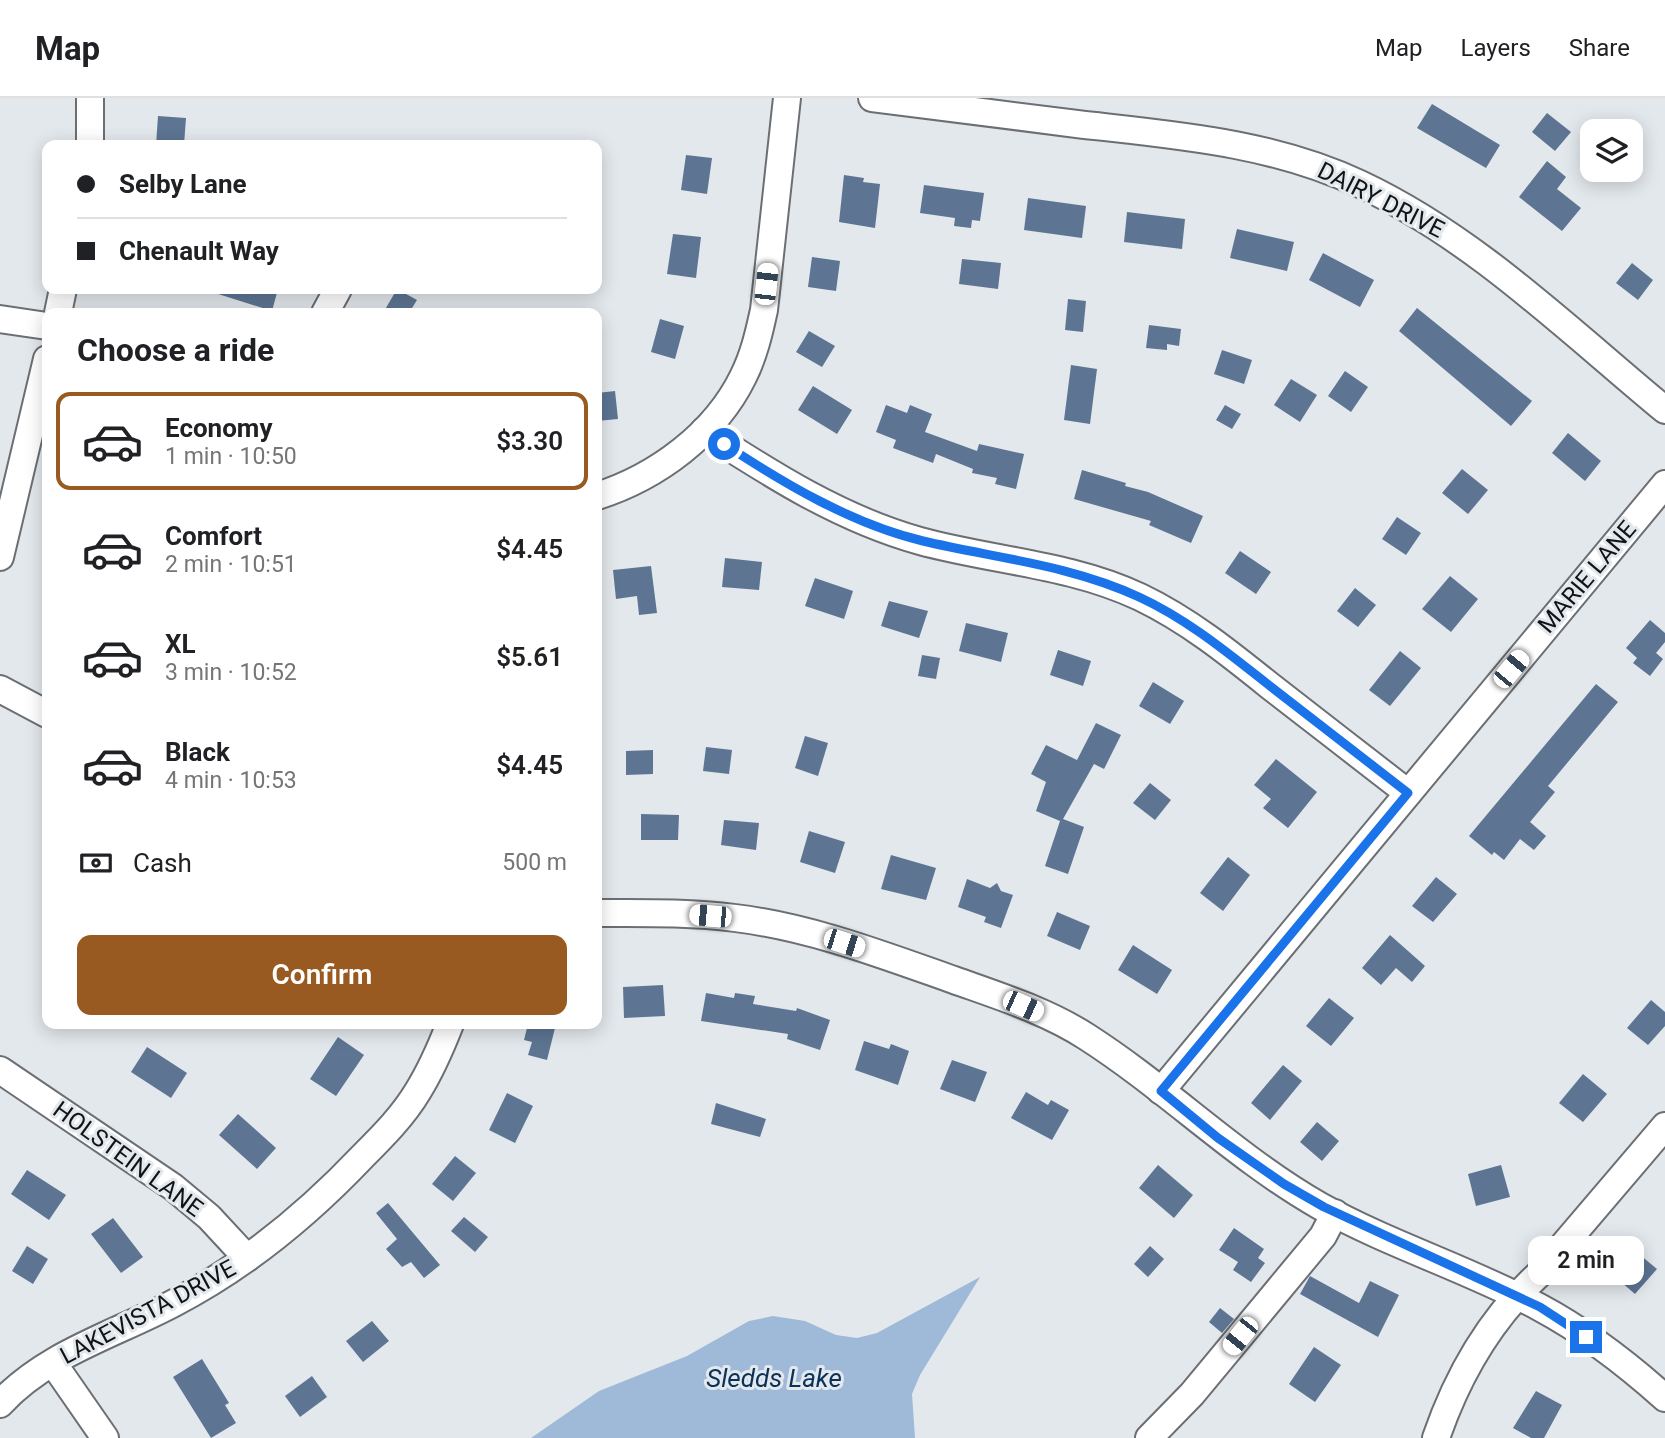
<!DOCTYPE html>
<html lang="en">
<head>
<meta charset="utf-8">
<style>
	:root { --surface:#fff; --page:#f2f2f2; --text:#202124; --muted:#757577; --line:#e0e0e0; --accent:#985a21 }
	body { margin:0; font-family:Roboto,sans-serif; background:var(--page); color:var(--text); height:100vh; display:flex; flex-direction:column; font-size:26px; white-space:nowrap }
	* { box-sizing:border-box; margin:0 }
	p { font-size:23px; color:var(--muted) }
	.icon { flex:none; width:38px; height:38px; fill:none; stroke:currentColor; stroke-width:2; stroke-linecap:round; stroke-linejoin:round }
	.map { position:relative; flex:1; overflow:hidden }
	.panel { position:absolute; left:42px; top:210px; width:560px; height:721px; display:flex; flex-direction:column; background:var(--surface); border-radius:14px; box-shadow:0 4px 18px #0003 }
	.panel>* { flex:none }
	.banner { position:absolute; left:42px; top:42px; width:560px; height:154px; border-radius:14px; box-shadow:0 4px 18px #0003; display:grid; align-content:center; height:154px; padding:0 35px; background:var(--surface) }
	.controls { position:absolute; left:1580px; top:21px; display:grid; gap:14px }
	.controls a { display:grid; place-items:center; width:63px; height:63px; border-radius:14px; background:var(--surface); box-shadow:0 4px 18px #0003; font-size:35px }
	.end { position:absolute; width:32px; height:32px; margin:-16px; border:9px solid #1a73e8; background:#fff; box-shadow:0 0 0 4px #fff }
	.from { border-radius:50% }
	.bubble { position:absolute; height:49px; border-radius:14px; background:var(--surface); box-shadow:0 4px 18px #0003; font-size:23px; font-weight:600; line-height:49px; text-align:center }
	.car { position:absolute; width:21px; height:42px; margin:-21px -10px; border-radius:9px; box-shadow:0 0 5px 2px #0007; background:linear-gradient(#fff 24%,#345 0 40%,#fff 0 76%,#345 0 86%,#fff 0) }
	.banner b { display:flex; align-items:center; gap:24px; height:66px; font-size:26px }
	.banner b+b { border-top:2px solid var(--line) }
	.banner i { width:18px; height:18px; background:var(--text) }
	ul { padding:0; list-style:none }
	li { display:flex; align-items:center; gap:21px; height:98px; margin:0 14px 10px; padding:0 21px; border:4px solid transparent; border-radius:14px }
	li div { flex:1 }
	li b { display:block; font-size:26px }
	li em { font-style:normal; font-weight:600 }
	li.active { border-color:var(--accent) }
	li>.icon { width:63px; height:63px; stroke-width:1.5 }
	h2 { padding:0 35px; font-size:32px; line-height:84px }
	.pay { display:flex; align-items:center; gap:18px; height:77px; padding:0 35px; font-size:26px }
	.pay p { margin-inline-start:auto }
	.primary-button { display:flex; gap:14px; margin-top:auto; padding:14px 35px }
	.primary-button a { flex:1; height:80px; border-radius:14px; background:var(--accent); color:#fff; font-size:28px; font-weight:600; line-height:80px; text-align:center }
	header { display:flex; align-items:center; gap:42px; box-sizing:border-box; height:98px; padding:0 35px; background:var(--surface); border-bottom:2px solid var(--line) }
	header strong { font-size:33px }
	nav { display:flex; gap:38px; margin-inline-start:auto; font-size:24px }
	.map>svg:first-child { display:block }
</style>
</head>
<body>
<header>
<strong>Map</strong>
<nav><a>Map</a><a>Layers</a><a>Share</a></nav>
</header>
<div class="map">
<svg width="1665" height="1340" viewBox="0 0 1665 1340">
	<rect width="100%" height="100%" fill="#e3e8ed"/>
	<path fill="#9fb9d9" d="M980 1179 920 1277 912 1296 915 1340H531L599 1293 687 1258 749 1223 773 1218 805 1223 836 1237 857 1240 877 1235Z"/>
	<g fill="#5d7593">
		<path d="M1432 6 1500 47 1486 70 1417 30Z"/>
		<path d="M1547 15 1571 34 1555 53 1532 34Z"/>
		<path d="M158 18 186 20 184 47H156Z"/>
		<path d="M686 57 712 60 707 96 681 92Z"/>
		<path d="M1547 63 1566 79 1557 91 1581 110 1562 133 1519 99Z"/>
		<path d="M844 77 864 80 863 84 880 86 875 130 839 124Z"/>
		<path d="M924 87 984 95 980 123 972 122 971 130 954 128 955 120 920 115Z"/>
		<path d="M1028 100 1086 108 1082 140 1024 132Z"/>
		<path d="M1127 114 1185 121 1182 151 1124 144Z"/>
		<path d="M1237 131 1294 144 1287 173 1230 160Z"/>
		<path d="M673 136 701 139 696 180 667 176Z"/>
		<path d="M1323 155 1374 182 1360 209 1309 182Z"/>
		<path d="M812 159 840 163 836 193 808 189Z"/>
		<path d="M962 161 1001 165 998 191 959 186Z"/>
		<path d="M1632 165 1653 182 1638 202 1616 185Z"/>
		<path d="M215 191H278L272 213 215 195Z"/>
		<path d="M397 191 417 202 409 215H383Z"/>
		<path d="M1068 201 1086 203 1083 234 1065 232Z"/>
		<path d="M1417 210 1532 303 1511 328 1399 233Z"/>
		<path d="M660 221 684 228 675 261 651 254Z"/>
		<path d="M1149 227 1181 231 1179 248 1167 246V252L1146 250Z"/>
		<path d="M809 233 835 248 822 269 796 254Z"/>
		<path d="M1222 252 1252 262 1244 286 1214 276Z"/>
		<path d="M1071 267 1097 271 1090 326 1064 322Z"/>
		<path d="M1345 273 1368 289 1351 314 1328 298Z"/>
		<path d="M1291 281 1317 297 1300 324 1274 307Z"/>
		<path d="M813 288 852 312 837 336 798 312Z"/>
		<path d="M615 293 618 321 597 323V295Z"/>
		<path d="M886 307 907 315 910 307 932 316 925 334 977 353 979 346 1024 356 1016 391 995 386 997 380 972 375 973 371 936 356 933 365 893 350 896 342 876 334Z"/>
		<path d="M1225 307 1241 316 1232 331 1216 322Z"/>
		<path d="M1568 335 1601 363 1585 383 1552 355Z"/>
		<path d="M1462 371 1488 392 1468 416 1442 395Z"/>
		<path d="M1082 372 1126 385 1125 388 1148 394 1203 418 1191 445 1149 427 1151 423 1074 401Z"/>
		<path d="M1397 419 1421 435 1406 457 1382 441Z"/>
		<path d="M1240 453 1271 474 1256 496 1225 475Z"/>
		<path d="M725 460 762 464 759 492 722 489Z"/>
		<path d="M651 468 657 515 639 517 637 498 616 501 613 472Z"/>
		<path d="M1450 478 1478 501 1451 534 1422 511Z"/>
		<path d="M815 480 853 493 844 521 805 508Z"/>
		<path d="M1355 490 1376 507 1358 529 1337 513Z"/>
		<path d="M889 503 928 513 919 540 881 528Z"/>
		<path d="M1650 522 1665 535V544L1656 555 1663 561 1650 578 1633 565 1637 560 1626 550Z"/>
		<path d="M966 525 1008 535 1001 564 959 553Z"/>
		<path d="M1058 552 1091 563 1083 588 1050 577Z"/>
		<path d="M1400 553 1421 570 1390 608 1369 592Z"/>
		<path d="M922 557 940 560 936 581 918 578Z"/>
		<path d="M1153 584 1184 603 1170 626 1139 608Z"/>
		<path d="M1596 586 1618 604 1548 688 1555 694 1530 724 1546 738 1534 752 1520 741 1504 762 1494 754 1492 757 1469 738Z"/>
		<path d="M1096 625 1121 637 1104 671 1094 666 1063 721 1084 729 1068 776 1045 768 1060 723 1036 713 1046 684 1031 676 1046 647 1077 662Z"/>
		<path d="M805 638 828 645 818 678 795 670Z"/>
		<path d="M706 649 732 652 729 676 703 673Z"/>
		<path d="M653 652V676L626 677V653Z"/>
		<path d="M1276 661 1317 694 1288 730 1263 710 1271 701 1254 687Z"/>
		<path d="M1150 685 1171 702 1155 722 1133 705Z"/>
		<path d="M641 716 679 717 678 742H641Z"/>
		<path d="M724 722 759 725 756 752 721 747Z"/>
		<path d="M809 733 845 744 835 775 800 764Z"/>
		<path d="M891 757 936 770 926 802 881 791Z"/>
		<path d="M1228 759 1250 777 1223 813 1200 795Z"/>
		<path d="M1436 779 1457 796 1433 824 1412 808Z"/>
		<path d="M967 781 990 790 997 785 1001 793 1013 797 1001 830 984 824 986 819 958 809Z"/>
		<path d="M1057 814 1090 828 1080 852 1047 838Z"/>
		<path d="M1390 837 1425 868 1412 884 1396 870 1381 887 1362 870Z"/>
		<path d="M1133 847 1172 872 1157 896 1118 872Z"/>
		<path d="M663 887 665 918 624 920 623 889Z"/>
		<path d="M706 895 734 900 735 895 755 898 753 906 796 913 797 910 830 922 820 952 787 941 788 936 701 923Z"/>
		<path d="M1329 900 1354 920 1331 948 1306 928Z"/>
		<path d="M1651 902 1665 914V928L1648 947 1627 930Z"/>
		<path d="M528 926H556L547 962 528 957 532 944 524 942Z"/>
		<path d="M338 939 364 957 336 998 310 981Z"/>
		<path d="M864 943 889 951 891 946 909 953 898 987 855 972Z"/>
		<path d="M147 949 187 975 171 1000 131 974Z"/>
		<path d="M952 962 987 974 975 1004 940 991Z"/>
		<path d="M1283 967 1302 983 1270 1022 1251 1005Z"/>
		<path d="M1583 976 1607 996 1583 1024 1559 1005Z"/>
		<path d="M1026 994 1048 1007 1051 1002 1069 1012 1052 1042 1011 1020Z"/>
		<path d="M507 995 533 1008 515 1045 489 1032Z"/>
		<path d="M716 1005 766 1021 760 1039 711 1026Z"/>
		<path d="M238 1016 276 1050 257 1071 219 1037Z"/>
		<path d="M1317 1024 1339 1043 1322 1063 1300 1044Z"/>
		<path d="M455 1058 476 1075 453 1103 432 1086Z"/>
		<path d="M1158 1067 1193 1097 1174 1120 1139 1090Z"/>
		<path d="M1501 1067 1510 1099 1476 1108 1468 1076Z"/>
		<path d="M27 1072 66 1097 49 1122 11 1096Z"/>
		<path d="M388 1105 440 1167 424 1180 411 1164 402 1169 386 1151 397 1141 376 1115Z"/>
		<path d="M464 1119 488 1139 475 1154 451 1133Z"/>
		<path d="M113 1120 143 1159 121 1175 91 1136Z"/>
		<path d="M1234 1130 1264 1151 1258 1160 1265 1165 1251 1184 1233 1172 1238 1164 1219 1152Z"/>
		<path d="M1628 1147 1657 1171 1635 1196 1607 1172Z"/>
		<path d="M27 1148 48 1161 33 1186 12 1173Z"/>
		<path d="M1150 1148 1164 1161 1148 1179 1134 1166Z"/>
		<path d="M1310 1178 1359 1205 1370 1183 1399 1197 1378 1239 1300 1196Z"/>
		<path d="M1220 1210 1234 1221 1222 1235 1209 1224Z"/>
		<path d="M372 1223 389 1243 363 1264 346 1243Z"/>
		<path d="M1314 1249 1341 1267 1315 1304 1289 1286Z"/>
		<path d="M202 1261 229 1305 225 1307 236 1325 211 1340 173 1279Z"/>
		<path d="M312 1278 327 1299 300 1319 285 1298Z"/>
		<path d="M1536 1293 1562 1307 1544 1340H1531L1513 1330Z"/>
	</g>
	<g fill="none" stroke-linecap="round" stroke-linejoin="round">
		<g stroke="#6b6f74" stroke-width="30">
			<g id="minor">
				<path d="M90 0V47"/>
				<path d="M872 0C941 9 1009 18 1077 26 1173 37 1271 44 1360 86 1475 140 1568 232 1665 312"/>
				<path d="M58 215 63 191"/>
				<path d="M325 215 338 191"/>
				<path d="M0 221 47 228"/>
				<path d="M704 333C772 377 841 421 920 443 993 463 1070 466 1140 499 1188 522 1229 555 1270 588 1316 624 1362 659 1408 695"/>
				<path d="M597 398C657 379 715 336 743 279 754 257 759 235 764 212L787 0"/>
				<path d="M0 459 47 261"/>
				<path d="M0 591 47 616"/>
				<path d="M597 815C643 815 689 814 735 820 810 829 883 857 954 882 999 898 1047 913 1087 939 1168 991 1236 1060 1320 1108 1390 1147 1468 1171 1539 1209 1584 1233 1627 1266 1665 1300"/>
				<path d="M0 972 173 1089 209 1119 247 1160"/>
				<path d="M1161 993 1665 386"/>
				<path d="M53 1265 105 1340"/>
				<path d="M0 1306C45 1256 116 1236 174 1205 245 1168 308 1116 363 1058 383 1038 403 1018 418 993 431 972 441 949 450 926"/>
				<path d="M1149 1340 1192 1296 1323 1138 1335 1115"/>
				<path d="M1436 1340C1457 1279 1490 1221 1538 1177L1665 1028"/>
			</g>
		</g>
		<use href="#minor" stroke="#fff" stroke-width="26"/>
	</g>
	<g fill="none" stroke-linecap="round" stroke-linejoin="round">
		<path stroke="#1a73e8" stroke-width="9" d="M724 346C785 386 852 426 923 443 995 460 1071 467 1139 499 1187 521 1228 555 1270 588 1316 624 1362 659 1408 695L1161 993 1218 1040 1284 1086 1324 1109 1540 1209 1586 1239"/>
	</g>
	<g text-anchor="middle" dominant-baseline="central" stroke-width="6" stroke-linejoin="round" paint-order="stroke">
		<g font-size="24" fill="#111315" stroke="#e3e8ed">
			<text transform="translate(1381 102) rotate(27)">DAIRY DRIVE</text>
			<text transform="translate(1587 479) rotate(-50)">MARIE LANE</text>
			<text transform="translate(128 1061) rotate(36)">HOLSTEIN LANE</text>
			<text transform="translate(148 1214) rotate(-28)">LAKEVISTA DRIVE</text>
		</g>
		<g font-size="26" font-style="italic" fill="#0a315a" stroke="#e3e8ed">
			<text x="774" y="1280">Sledds Lake</text>
		</g>
	</g>
</svg>
<div class="controls">
<a><svg class="icon" aria-label="layers" viewBox="0 0 24 24"><path d="M12 4l9 5-9 5-9-5zM3 14l9 5 9-5"/></svg></a>
</div>
<i class="end from" style="left:724px;top:346px"></i>
<i class="end" style="left:1586px;top:1239px"></i>
<div class="bubble" style="left:1528px;top:1138px;width:116px">2 min</div>
<i class="car" style="left:766px;top:186px;rotate:6deg"></i>
<i class="car" style="left:1511px;top:571px;rotate:40deg"></i>
<i class="car" style="left:710px;top:818px;rotate:275deg"></i>
<i class="car" style="left:844px;top:845px;rotate:108deg"></i>
<i class="car" style="left:1023px;top:908px;rotate:114deg"></i>
<i class="car" style="left:1240px;top:1238px;rotate:219deg"></i>
<div class="banner">
<b><i class="from"></i>Selby Lane</b>
<b><i></i>Chenault Way</b>
</div>
<section class="panel">
<h2>Choose a ride</h2>
<ul>
<li class="active"><svg class="icon" aria-label="car" viewBox="0 0 24 24"><path d="M5 17H2v-5l4-1 3-4h7l3 4 3 1v5h-3M9 17h6M6 11h13"/><circle cx="7" cy="17" r="2"/><circle cx="17" cy="17" r="2"/></svg><div><b>Economy</b><p>1 min · 10:50</p></div><em>$3.30</em></li>
<li><svg class="icon" aria-label="car" viewBox="0 0 24 24"><path d="M5 17H2v-5l4-1 3-4h7l3 4 3 1v5h-3M9 17h6M6 11h13"/><circle cx="7" cy="17" r="2"/><circle cx="17" cy="17" r="2"/></svg><div><b>Comfort</b><p>2 min · 10:51</p></div><em>$4.45</em></li>
<li><svg class="icon" aria-label="car" viewBox="0 0 24 24"><path d="M5 17H2v-5l4-1 3-4h7l3 4 3 1v5h-3M9 17h6M6 11h13"/><circle cx="7" cy="17" r="2"/><circle cx="17" cy="17" r="2"/></svg><div><b>XL</b><p>3 min · 10:52</p></div><em>$5.61</em></li>
<li><svg class="icon" aria-label="car" viewBox="0 0 24 24"><path d="M5 17H2v-5l4-1 3-4h7l3 4 3 1v5h-3M9 17h6M6 11h13"/><circle cx="7" cy="17" r="2"/><circle cx="17" cy="17" r="2"/></svg><div><b>Black</b><p>4 min · 10:53</p></div><em>$4.45</em></li>
</ul>
<div class="pay"><svg class="icon" aria-label="cash" viewBox="0 0 24 24"><path d="M3 7h18v10H3z"/><circle cx="12" cy="12" r="2"/></svg>Cash<p>500 m</p></div>
<div class="primary-button"><a>Confirm</a></div>
</section>
</div>
</body>
</html>
